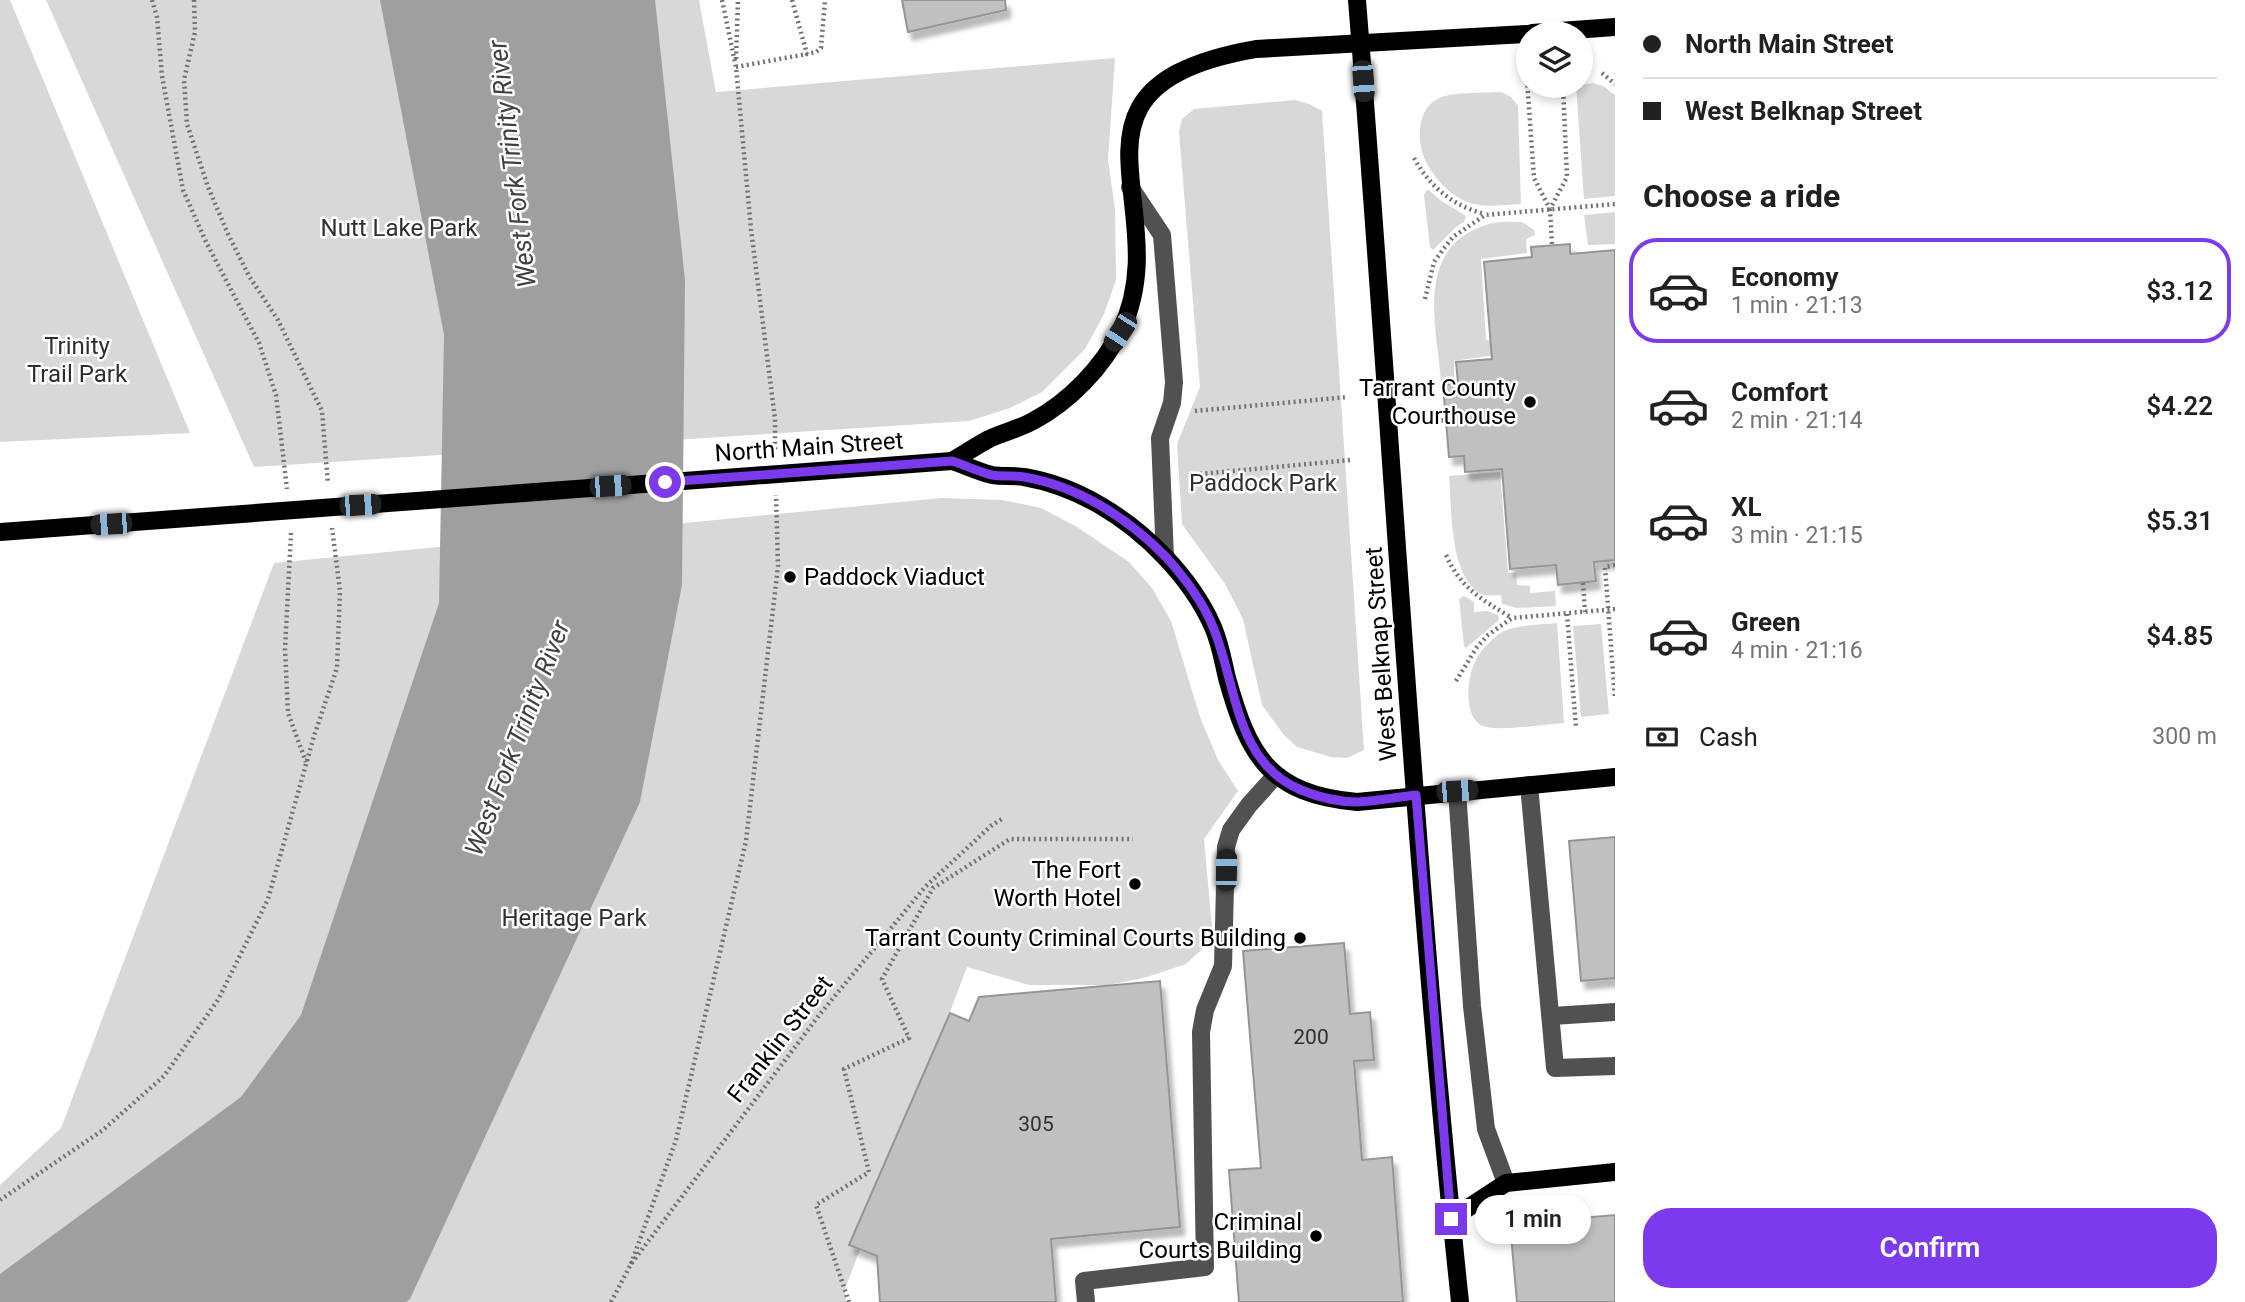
<!DOCTYPE html>
<html lang="en">
<head>
<meta charset="utf-8">
<style>
	:root { --surface:#fff; --page:#f6f6f6; --text:#202124; --muted:#757577; --line:#e0e0e0; --accent:#7c3aed }
	body { margin:0; font-family:Roboto,sans-serif; background:var(--page); color:var(--text); height:100vh; display:flex; flex-direction:column; font-size:26px; white-space:nowrap }
	* { box-sizing:border-box; margin:0 }
	p { font-size:23px; color:var(--muted) }
	.icon { flex:none; width:38px; height:38px; fill:none; stroke:currentColor; stroke-width:2; stroke-linecap:round; stroke-linejoin:round }
	.map { position:relative; flex:1; overflow:hidden }
	.sheet { display:flex; flex-direction:column; background:var(--surface); width:630px }
	.sheet>* { flex:none }
	.hud { display:grid; align-content:center; height:154px; padding:0 28px; background:var(--surface) }
	.tools { position:absolute; left:1516px; top:21px; display:grid; gap:14px }
	.tools a { display:grid; place-items:center; width:77px; height:77px; border-radius:50%; background:var(--surface); box-shadow:0 4px 10px #0003; font-size:35px }
	.end { position:absolute; width:32px; height:32px; margin:-16px; border:9px solid #7c3aed; background:#fff; box-shadow:0 0 0 4px #fff }
	.from { border-radius:50% }
	.bubble { position:absolute; height:49px; border-radius:24px; background:var(--surface); box-shadow:0 4px 10px #0003; font-size:23px; font-weight:600; line-height:49px; text-align:center }
	.car { position:absolute; width:21px; height:42px; margin:-21px -10px; border-radius:9px; box-shadow:0 0 5px 2px #0007; background:linear-gradient(#222 24%,#8ab4d8 0 40%,#222 0 76%,#8ab4d8 0 86%,#222 0) }
	.hud b { display:flex; align-items:center; gap:24px; height:66px; font-size:26px }
	.hud b+b { border-top:2px solid var(--line) }
	.hud i { width:18px; height:18px; background:var(--text) }
	ul { padding:0; list-style:none }
	li { display:flex; align-items:center; gap:21px; height:105px; margin:0 14px 10px; padding:0 14px; border:4px solid transparent; border-radius:28px }
	li div { flex:1 }
	li b { display:block; font-size:26px }
	li em { font-style:normal; font-weight:600 }
	li.current { border-color:var(--accent) }
	li>.icon { width:63px; height:63px; stroke-width:1.5 }
	h2 { padding:0 28px; font-size:32px; line-height:84px }
	.pay { display:flex; align-items:center; gap:18px; height:77px; padding:0 28px; font-size:26px }
	.pay p { margin-inline-start:auto }
	.primary-button { display:flex; gap:14px; margin-top:auto; padding:14px 28px }
	.primary-button a { flex:1; height:80px; border-radius:28px; background:var(--accent); color:#fff; font-size:28px; font-weight:600; line-height:80px; text-align:center }
	main { display:flex; flex:1; min-height:0 }
	.map>svg:first-child { display:block }
</style>
</head>
<body>
<main>
<div class="map">
<svg width="1615" height="1302" viewBox="0 0 1615 1302">
	<defs>
		<filter id="shadow"><feDropShadow dx="4.5" dy="8" stdDeviation="2" flood-color="#0004"/></filter>
	</defs>
	<rect width="100%" height="100%" fill="#fff"/>
	<g fill="#d8d8d8">
		<path d="M0 0H10L190 433 0 442Z"/>
		<path d="M46 0H699L716 92 1115 58 1108 160 1115 209 1116 280 1104 314 1085 349 1042 392 1010 408 969 421 254 467Z"/>
		<path d="M1593 83 1603 86 1615 95V196L1584 199 1576 86Z"/>
		<path d="M1501 92 1511 97 1518 106 1521 204C1503 205 1479 209 1463 200 1448 193 1434 177 1426 162 1416 141 1416 106 1442 97 1454 92 1486 93 1501 92Z"/>
		<path d="M1295 100 1309 104 1322 111 1364 750 1347 758 1331 757 1297 747 1284 735 1262 705 1243 619 1225 584 1182 524 1177 444 1200 387 1179 132 1182 119 1194 109Z"/>
		<path d="M1429 190 1440 200 1466 216 1464 222 1457 226 1433 250 1430 247 1424 195 1426 191Z"/>
		<path d="M1615 212V244L1588 245 1584 215Z"/>
		<path d="M1522 222 1534 230 1535 235 1526 239 1527 253 1481 259 1486 340 1493 341 1495 355 1454 361V378L1441 381C1436 323 1414 246 1489 224 1499 221 1511 222 1522 222Z"/>
		<path d="M1500 472 1508 573H1516L1517 585 1530 586V593L1555 591 1556 606 1517 608 1502 604 1501 595C1494 595 1485 597 1479 593 1449 573 1452 509 1449 476Z"/>
		<path d="M942 498 1002 500 1041 508 1077 527 1129 562 1152 588 1171 621 1200 717 1218 760 1238 791 1204 839 1213 939 1186 964 1147 977 1109 985H1029L967 967 845 1289 846 1302H0V1185L61 1128 274 563Z"/>
		<path d="M1464 596 1474 602V612L1487 611 1498 615 1499 620 1466 648 1464 646 1459 599Z"/>
		<path d="M1557 623 1564 723C1546 724 1498 732 1483 726 1462 718 1467 674 1477 658 1481 650 1492 639 1499 634 1515 624 1539 625 1557 623Z"/>
		<path d="M1601 624 1609 714 1581 717 1573 626Z"/>
	</g>
	<path fill="#9f9f9f" d="M380 0H655L685 280 682 585 640 802 410 1299 406 1302H0V1274L241 1097 301 1015 439 603 444 335Z"/>
	<g fill="#c0c0c0" stroke="#959595" stroke-width="2" filter="url(#shadow)">
		<path d="M902 0H1005L1006 10 908 32Z"/>
		<path d="M1570 244V254L1615 250V560L1594 562 1596 581 1558 585 1556 565 1510 569 1502 469 1465 472 1464 456 1449 457 1443 385 1458 383 1456 362 1492 359 1484 262 1532 257 1531 247Z"/>
		<path d="M1615 837V978L1581 981 1569 841Z"/>
		<path d="M1344 943 1350 1014 1370 1012 1374 1060 1354 1061 1362 1160 1392 1157 1403 1302H1239L1229 1170 1261 1168 1243 951Z"/>
		<path d="M1160 981 1180 1227 1051 1239 1056 1302H880L877 1256 849 1245 950 1013 969 1021 979 997Z"/>
		<path d="M1615 1215V1302H1517L1510 1224Z"/>
	</g>
	<g fill="none" stroke-linecap="round" stroke-linejoin="round">
		<g stroke="#737373" stroke-width="4.5" stroke-dasharray="2 3.5" stroke-linecap="butt">
			<path d="M152 0 157 17 162 76 183 190 206 242 259 343 276 395 287 489"/>
			<path d="M194 0 195 32 184 80 187 124 208 187 228 234 249 276 278 320 322 411 328 484"/>
			<path d="M722 0 736 67 751 229 775 419V452"/>
			<path d="M792 0 807 54 816 52 821 48 825 0"/>
			<path d="M736 59 738 0"/>
			<path d="M736 67 807 54"/>
			<path d="M1602 73 1615 84"/>
			<path d="M1527 80 1534 178 1550 209 1567 177 1563 86"/>
			<path d="M1414 158C1430 187 1453 206 1485 214"/>
			<path d="M1550 209 1552 245"/>
			<path d="M1425 299 1434 262 1445 247 1453 237 1485 215 1615 204"/>
			<path d="M1195 411 1347 397"/>
			<path d="M1436 421 1446 420"/>
			<path d="M1200 474 1351 460"/>
			<path d="M291 533 285 649 288 713 306 762"/>
			<path d="M1446 555C1461 589 1483 600 1512 618"/>
			<path d="M1615 565 1605 567 1615 699"/>
			<path d="M1583 583 1585 612"/>
			<path d="M1567 614 1576 728"/>
			<path d="M1456 681 1477 647 1488 635 1512 618 1615 609"/>
			<path d="M0 1200 103 1130 164 1076 218 1000 268 899 314 736 337 668 340 591 332 528"/>
			<path d="M631 1264 676 1140 746 841 778 566 776 495"/>
			<path d="M611 1302 631 1264 820 1014 925 887 992 825 1002 819"/>
			<path d="M849 1302 816 1205 869 1172 844 1069 909 1038 882 979 933 888 1010 839H1133"/>
		</g>
		<g stroke="#515151" stroke-width="18">
			<path d="M1130 187 1162 235 1174 382 1172 403 1160 438 1165 557"/>
			<path d="M1529 785 1555 1068 1615 1066"/>
			<path d="M1457 791 1472 1006 1486 1129 1506 1183"/>
			<path d="M1552 1016 1615 1012"/>
			<path d="M1086 1302 1084 1281 1205 1267 1201 1032 1205 1010 1223 966 1226 847 1231 830 1249 805 1276 775"/>
		</g>
		<g stroke="#000" stroke-width="18">
			<path d="M1357 0C1392 434 1414 869 1460 1302"/>
			<path d="M1532 33 1615 27"/>
			<path d="M952 461C964 454 976 446 989 439 1003 432 1019 429 1033 421 1069 402 1103 367 1121 330 1180 208 1039 87 1256 49L1528 34"/>
			<path d="M0 532 952 461C965 465 979 472 992 475 1002 477 1014 475 1024 477 1078 486 1128 518 1165 557 1184 577 1202 602 1213 627 1220 643 1223 661 1227 678 1249 757 1270 794 1357 802L1615 777"/>
			<path d="M1451 1219 1506 1183 1615 1172"/>
		</g>
	</g>
	<g fill="none" stroke-linecap="round" stroke-linejoin="round">
		<path stroke="#7c3aed" stroke-width="9" d="M665 482 952 461C965 465 979 472 992 475 1003 477 1014 475 1024 477 1078 486 1128 518 1166 557 1184 577 1203 602 1213 627 1237 684 1234 762 1301 790 1318 797 1338 802 1358 802 1377 801 1397 797 1416 795L1451 1219"/>
	</g>
	<g fill="#000" stroke="#fff" stroke-width="2.5">
		<circle cx="1530" cy="402" r="7"/>
		<circle cx="790" cy="577" r="7"/>
		<circle cx="1135" cy="884" r="7"/>
		<circle cx="1300" cy="938" r="7"/>
		<circle cx="1316" cy="1236" r="7"/>
	</g>
	<g text-anchor="middle" dominant-baseline="central" stroke-width="5" stroke-linejoin="round" paint-order="stroke">
		<g font-size="21" fill="#303030">
			<text x="1311" y="1037">200</text>
			<text x="1036" y="1124">305</text>
		</g>
		<g font-size="24" fill="#2f2f2f" stroke="#fff">
			<text x="399" y="228">Nutt Lake Park</text>
			<text x="77" y="346">Trinity<tspan x="77" dy="28">Trail Park</tspan></text>
			<text x="1263" y="483">Paddock Park</text>
			<text x="574" y="918">Heritage Park</text>
		</g>
		<g font-size="24" fill="#000" stroke="#fff" text-anchor="end">
			<text x="1516" y="388">Tarrant County<tspan x="1516" dy="28">Courthouse</tspan></text>
			<text x="804" y="577" text-anchor="start">Paddock Viaduct</text>
			<text x="1121" y="870">The Fort<tspan x="1121" dy="28">Worth Hotel</tspan></text>
			<text x="1286" y="938">Tarrant County Criminal Courts Building</text>
			<text x="1302" y="1222">Criminal<tspan x="1302" dy="28">Courts Building</tspan></text>
		</g>
		<g font-size="24" fill="#000" stroke="#fff">
			<text transform="translate(809 447) rotate(-4)">North Main Street</text>
			<text transform="translate(1381 654) rotate(-94)">West Belknap Street</text>
			<text transform="translate(780 1039) rotate(-52)">Franklin Street</text>
		</g>
		<g font-size="26" font-style="italic" fill="#404040" stroke="#fff">
			<text transform="translate(512 164) rotate(-97)">West Fork Trinity River</text>
			<text transform="translate(517 738) rotate(-69)">West Fork Trinity River</text>
		</g>
	</g>
</svg>
<div class="tools">
<a><svg class="icon" aria-label="layers" viewBox="0 0 24 24"><path d="M12 4l9 5-9 5-9-5zM3 14l9 5 9-5"/></svg></a>
</div>
<i class="end from" style="left:665px;top:482px"></i>
<i class="end" style="left:1451px;top:1219px"></i>
<div class="bubble" style="left:1475px;top:1195px;width:116px">1 min</div>
<i class="car" style="left:1363px;top:81px;rotate:176deg"></i>
<i class="car" style="left:1120px;top:332px;rotate:213deg"></i>
<i class="car" style="left:610px;top:486px;rotate:86deg"></i>
<i class="car" style="left:360px;top:505px;rotate:86deg"></i>
<i class="car" style="left:111px;top:524px;rotate:266deg"></i>
<i class="car" style="left:1457px;top:791px;rotate:86deg"></i>
<i class="car" style="left:1226px;top:870px;rotate:1deg"></i>
</div>
<section class="sheet">
<div class="hud">
<b><i class="from"></i>North Main Street</b>
<b><i></i>West Belknap Street</b>
</div>
<h2>Choose a ride</h2>
<ul>
<li class="current"><svg class="icon" aria-label="car" viewBox="0 0 24 24"><path d="M5 17H2v-5l4-1 3-4h7l3 4 3 1v5h-3M9 17h6M6 11h13"/><circle cx="7" cy="17" r="2"/><circle cx="17" cy="17" r="2"/></svg><div><b>Economy</b><p>1 min · 21:13</p></div><em>$3.12</em></li>
<li><svg class="icon" aria-label="car" viewBox="0 0 24 24"><path d="M5 17H2v-5l4-1 3-4h7l3 4 3 1v5h-3M9 17h6M6 11h13"/><circle cx="7" cy="17" r="2"/><circle cx="17" cy="17" r="2"/></svg><div><b>Comfort</b><p>2 min · 21:14</p></div><em>$4.22</em></li>
<li><svg class="icon" aria-label="car" viewBox="0 0 24 24"><path d="M5 17H2v-5l4-1 3-4h7l3 4 3 1v5h-3M9 17h6M6 11h13"/><circle cx="7" cy="17" r="2"/><circle cx="17" cy="17" r="2"/></svg><div><b>XL</b><p>3 min · 21:15</p></div><em>$5.31</em></li>
<li><svg class="icon" aria-label="car" viewBox="0 0 24 24"><path d="M5 17H2v-5l4-1 3-4h7l3 4 3 1v5h-3M9 17h6M6 11h13"/><circle cx="7" cy="17" r="2"/><circle cx="17" cy="17" r="2"/></svg><div><b>Green</b><p>4 min · 21:16</p></div><em>$4.85</em></li>
</ul>
<div class="pay"><svg class="icon" aria-label="cash" viewBox="0 0 24 24"><path d="M3 7h18v10H3z"/><circle cx="12" cy="12" r="2"/></svg>Cash<p>300 m</p></div>
<div class="primary-button"><a>Confirm</a></div>
</section>
</main>
</body>
</html>
